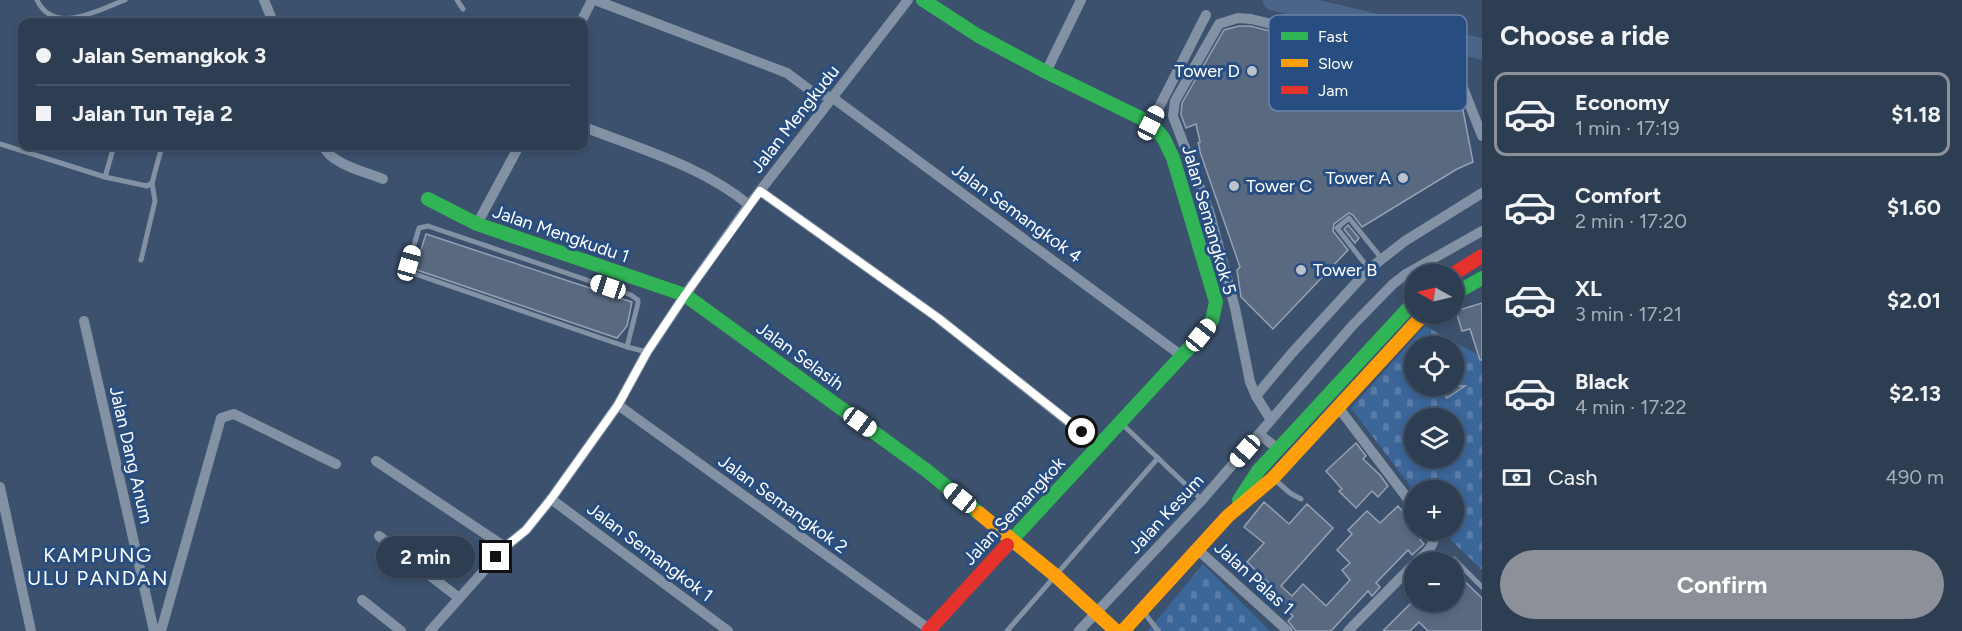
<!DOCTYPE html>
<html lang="en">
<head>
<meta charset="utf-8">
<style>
	:root { --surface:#2d3d52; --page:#39485c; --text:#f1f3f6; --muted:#a7aeb8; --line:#485669; --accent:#8c9099 }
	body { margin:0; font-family:Figtree,sans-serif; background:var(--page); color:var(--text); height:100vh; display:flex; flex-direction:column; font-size:22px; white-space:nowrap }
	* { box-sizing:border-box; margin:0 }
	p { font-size:20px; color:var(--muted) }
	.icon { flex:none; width:33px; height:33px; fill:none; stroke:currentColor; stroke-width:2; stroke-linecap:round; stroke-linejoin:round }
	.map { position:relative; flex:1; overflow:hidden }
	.sheet { display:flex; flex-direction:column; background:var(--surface); width:480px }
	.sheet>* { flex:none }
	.banner { position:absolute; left:18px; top:18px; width:570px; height:132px; border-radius:12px; box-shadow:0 3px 9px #0003,0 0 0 2px var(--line); display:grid; align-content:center; height:132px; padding:0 18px; background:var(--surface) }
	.needle { width:39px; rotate:278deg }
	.controls { position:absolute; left:1404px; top:264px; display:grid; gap:12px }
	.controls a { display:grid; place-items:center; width:60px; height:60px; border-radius:50%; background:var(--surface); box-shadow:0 3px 9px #0003,0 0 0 2px var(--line); font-size:30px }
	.end { position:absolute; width:27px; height:27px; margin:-14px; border:8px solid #fff; background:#111; box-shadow:0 0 0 3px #111 }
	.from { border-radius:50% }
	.bubble { position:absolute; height:42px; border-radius:21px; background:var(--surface); box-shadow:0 3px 9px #0003,0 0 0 2px var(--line); font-size:20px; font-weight:700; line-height:42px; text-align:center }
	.car { position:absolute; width:18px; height:36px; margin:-18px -9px; border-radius:8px; box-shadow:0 0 4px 2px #0007; background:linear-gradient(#fff 24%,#345 0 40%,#fff 0 76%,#345 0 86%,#fff 0) }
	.banner b { display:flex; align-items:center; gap:21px; height:57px; font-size:22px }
	.banner b+b { border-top:2px solid var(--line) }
	.banner i { width:15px; height:15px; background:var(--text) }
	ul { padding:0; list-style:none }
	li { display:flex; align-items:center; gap:18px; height:84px; margin:0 12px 9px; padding:0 6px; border:3px solid transparent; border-radius:12px }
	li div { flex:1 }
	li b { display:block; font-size:22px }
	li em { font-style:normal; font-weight:700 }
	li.selected { border-color:var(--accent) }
	li>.icon { width:54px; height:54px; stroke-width:1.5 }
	h2 { padding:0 18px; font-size:27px; line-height:72px }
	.pay { display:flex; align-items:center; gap:15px; height:66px; padding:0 18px; font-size:22px }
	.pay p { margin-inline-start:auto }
	.primary-button { display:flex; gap:12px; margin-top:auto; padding:12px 18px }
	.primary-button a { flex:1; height:69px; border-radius:36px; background:var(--accent); color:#fff; font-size:24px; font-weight:700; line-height:69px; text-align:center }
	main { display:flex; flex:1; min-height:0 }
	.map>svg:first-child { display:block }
</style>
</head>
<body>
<main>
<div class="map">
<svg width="1482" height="631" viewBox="0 0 1482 631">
	<defs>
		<pattern id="cemetery-stones" width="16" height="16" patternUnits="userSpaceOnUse" patternTransform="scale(1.5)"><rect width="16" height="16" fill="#3c6598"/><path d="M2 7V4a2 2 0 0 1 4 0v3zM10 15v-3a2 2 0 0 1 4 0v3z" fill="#597ca7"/></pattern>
	</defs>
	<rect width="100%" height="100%" fill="#3c516d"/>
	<g fill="url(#cemetery-stones)" fill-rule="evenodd">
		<path d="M1425 326 1482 357V570L1453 542 1443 530H1454V490L1414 491 1351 408ZM1414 346H1454V386H1414ZM1414 418H1454V458H1414Z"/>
		<path d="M1203 564 1270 631H1148Z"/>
	</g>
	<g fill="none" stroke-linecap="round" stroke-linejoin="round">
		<path stroke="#4b6589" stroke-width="21" d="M1273 0 1482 49"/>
	</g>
	<g fill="#596a80" stroke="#95a1b2" stroke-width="1.5">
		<path d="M1239 26H1250L1444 74 1452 80 1462 105 1473 162 1457 169 1362 227 1353 215 1349 213 1334 224 1333 231 1348 250 1273 329 1241 297 1237 270 1240 267 1199 149H1200L1198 143 1200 142 1196 124 1186 128 1181 115 1182 103 1224 30Z"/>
		<path d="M1348 225 1359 238 1355 243 1344 229Z"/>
		<path d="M426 234 632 302 627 326 617 338 417 270 415 268Z"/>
		<path d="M1482 303V360H1480L1470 329 1462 331 1456 311Z"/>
		<path d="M1439 386H1465L1447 398Z"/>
		<path d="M1356 443 1366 456 1363 459 1380 475 1388 486 1378 497 1372 491 1356 508 1339 491 1342 489 1326 471Z"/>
		<path d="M1264 502 1289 524 1307 504 1333 528 1281 586 1292 596 1303 584 1326 606 1350 580 1342 570 1350 563 1337 550 1352 534 1348 530 1367 511 1380 523 1398 506 1414 524V530H1417L1424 536 1420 540 1424 544 1412 555 1408 550 1376 583 1380 587 1372 596 1368 591 1331 631H1296L1288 621 1293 616 1285 609 1288 605 1267 585 1269 583 1247 562 1264 543 1244 527Z"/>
		<path d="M1454 571 1482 598V631H1428L1419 622 1410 631H1383L1412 602H1454Z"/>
	</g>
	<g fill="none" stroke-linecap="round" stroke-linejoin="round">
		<g stroke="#8291a3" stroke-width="5">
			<path d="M37 0C54 36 98 10 125 0"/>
			<path d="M457 0 463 9"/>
			<path d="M0 144 105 177 147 186 152 183 162 146"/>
			<path d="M105 177 114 146"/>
			<path d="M141 260 155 201 152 183"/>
			<path d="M1369 269 1337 228 1349 218 1382 259"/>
			<path d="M627 347 415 274 410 270 409 263 419 228 428 226 631 295 638 300V303L627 347 647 352"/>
			<path d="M1121 423 1202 500"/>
			<path d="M1274 479 1290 493 1301 499"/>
			<path d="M1454 559 1482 587"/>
			<path d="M1143 611 1158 631"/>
			<path d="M1007 631 1158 458"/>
		</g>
		<g stroke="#8291a3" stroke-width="10">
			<path d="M264 0 273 22"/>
			<path d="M595 0 787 73 811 91 833 98 1182 356"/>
			<path d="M581 22 592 0"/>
			<path d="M1046 72 1081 0"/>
			<path d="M1151 123 1206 15"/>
			<path d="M584 127C640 149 702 166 749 205"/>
			<path d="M323 146C331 164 365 172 383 179"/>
			<path d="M760 191 938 318 1099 446"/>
			<path d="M477 224 519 146"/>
			<path d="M1406 274 1414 287"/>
			<path d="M84 321 154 631"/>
			<path d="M1256 396 1292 353 1369 269 1405 241 1482 193"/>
			<path d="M618 405 929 629"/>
			<path d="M1338 407 1414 507"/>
			<path d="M1271 420 1256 396 1250 382 1235 308 1210 214 1173 116 1175 101 1219 24 1238 18 1251 19 1447 67 1458 75 1482 136"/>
			<path d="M1259 434 1278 449"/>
			<path d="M376 461 505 547"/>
			<path d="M0 487 31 631"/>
			<path d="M551 499 728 631"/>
			<path d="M379 536 459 598"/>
			<path d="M1198 550 1288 631"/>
			<path d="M1416 562C1426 553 1439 544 1431 530"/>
			<path d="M362 600 401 631"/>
			<path d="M161 631 221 418 234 414 336 464"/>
			<path d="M430 631 505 547 526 530 551 499 618 405 647 352 685 295 749 205 908 0"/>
			<path d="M1079 631 1202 500 1352 326 1393 284 1406 274 1482 231"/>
			<path d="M1348 631 1414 564"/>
		</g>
		<g stroke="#30b455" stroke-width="14">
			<path d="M923 0 977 35 1046 72 1151 123 1164 139 1173 158 1216 302 1212 320 1201 335 1007 545"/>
			<path d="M428 199 477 224 685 295 926 470 979 513"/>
			<path d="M1454 294 1482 278"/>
			<path d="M1239 500 1258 471 1414 302"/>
		</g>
		<g stroke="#ff9f0a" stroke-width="14">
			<path d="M979 513 1056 576 1116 631"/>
			<path d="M1123 631 1228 516 1273 478 1424 314"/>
		</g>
		<g stroke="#e5322d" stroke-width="14">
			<path d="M1453 274 1482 256"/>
			<path d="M928 631 1007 545"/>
		</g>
	</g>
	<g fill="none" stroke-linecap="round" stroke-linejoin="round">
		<path stroke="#fff" stroke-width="8" d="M496 557 505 547 526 530 551 499 618 405 647 352 685 295 760 191 938 318 1082 432"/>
	</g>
	<g fill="#bbc2cc" stroke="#284e81" stroke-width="2">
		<circle cx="1252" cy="71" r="6"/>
		<circle cx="1403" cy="178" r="6"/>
		<circle cx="1234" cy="186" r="6"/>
		<circle cx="1301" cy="270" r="6"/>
	</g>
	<g text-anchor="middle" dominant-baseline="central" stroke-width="6" stroke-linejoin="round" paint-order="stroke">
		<g font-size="18" fill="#fff" stroke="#284e81" text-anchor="end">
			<text x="1240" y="71">Tower D</text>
			<text x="1391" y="178">Tower A</text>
			<text x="1246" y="186" text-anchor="start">Tower C</text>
			<text x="1313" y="270" text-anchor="start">Tower B</text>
		</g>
		<g font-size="18" fill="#fff" stroke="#284e81">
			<text transform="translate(795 119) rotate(-52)">Jalan Mengkudu</text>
			<text transform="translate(1017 213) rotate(36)">Jalan Semangkok 4</text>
			<text transform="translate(1209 220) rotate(74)">Jalan Semangkok 5</text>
			<text transform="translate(561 234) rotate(19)">Jalan Mengkudu 1</text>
			<text transform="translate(800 356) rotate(36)">Jalan Selasih</text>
			<text transform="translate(131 455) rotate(77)">Jalan Dang Anum</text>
			<text transform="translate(783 504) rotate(36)">Jalan Semangkok 2</text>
			<text transform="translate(1014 511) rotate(-47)">Jalan Semangkok</text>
			<text transform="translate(1166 514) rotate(-47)">Jalan Kesum</text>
			<text transform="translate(650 552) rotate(37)">Jalan Semangkok 1</text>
			<text transform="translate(1254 578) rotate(42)">Jalan Palas 1</text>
		</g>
		<g font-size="20" letter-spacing="1.5" fill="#fff" stroke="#284e81">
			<text x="98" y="555">KAMPUNG<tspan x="98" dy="23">ULU PANDAN</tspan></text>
		</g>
	</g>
	<rect x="1269" y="15" width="198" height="96" rx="9" fill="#284e81" stroke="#6883a7" stroke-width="1.5"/>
	<rect x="1281" y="32" width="27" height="8" fill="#30b455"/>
	<rect x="1281" y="59" width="27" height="8" fill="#ff9f0a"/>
	<rect x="1281" y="86" width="27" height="8" fill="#e5322d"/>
	<g font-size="16" fill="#fff">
		<text x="1318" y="42">Fast</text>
		<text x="1318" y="69">Slow</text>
		<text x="1318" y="96">Jam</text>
	</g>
</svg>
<div class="controls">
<a><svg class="needle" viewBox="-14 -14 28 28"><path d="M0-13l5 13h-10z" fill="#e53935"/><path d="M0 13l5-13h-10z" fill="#a7aeb8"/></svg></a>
<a><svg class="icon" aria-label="locate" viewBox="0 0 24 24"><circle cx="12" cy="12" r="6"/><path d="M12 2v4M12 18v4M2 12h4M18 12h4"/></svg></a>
<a><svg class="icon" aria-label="layers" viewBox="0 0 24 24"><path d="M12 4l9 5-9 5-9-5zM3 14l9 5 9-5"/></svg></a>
<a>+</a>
<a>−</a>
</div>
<i class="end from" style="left:1082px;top:432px"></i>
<i class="end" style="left:496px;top:557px"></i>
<div class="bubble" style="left:376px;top:536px;width:99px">2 min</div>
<i class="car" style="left:1151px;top:123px;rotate:27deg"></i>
<i class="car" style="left:409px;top:263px;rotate:16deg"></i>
<i class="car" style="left:608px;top:287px;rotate:289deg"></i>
<i class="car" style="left:1201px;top:335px;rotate:39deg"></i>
<i class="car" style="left:860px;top:422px;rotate:126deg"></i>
<i class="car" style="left:1245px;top:451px;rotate:221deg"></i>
<i class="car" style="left:960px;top:498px;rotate:309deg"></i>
<div class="banner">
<b><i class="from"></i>Jalan Semangkok 3</b>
<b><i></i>Jalan Tun Teja 2</b>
</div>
</div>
<section class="sheet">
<h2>Choose a ride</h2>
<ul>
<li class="selected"><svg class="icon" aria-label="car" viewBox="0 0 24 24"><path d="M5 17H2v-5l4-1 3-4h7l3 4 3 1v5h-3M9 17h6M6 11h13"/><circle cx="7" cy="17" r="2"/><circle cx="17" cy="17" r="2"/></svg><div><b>Economy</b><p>1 min · 17:19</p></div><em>$1.18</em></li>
<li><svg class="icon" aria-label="car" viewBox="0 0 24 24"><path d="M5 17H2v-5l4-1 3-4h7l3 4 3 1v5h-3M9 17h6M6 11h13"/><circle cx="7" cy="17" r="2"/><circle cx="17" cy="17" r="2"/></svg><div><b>Comfort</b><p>2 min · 17:20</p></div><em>$1.60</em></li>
<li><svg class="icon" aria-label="car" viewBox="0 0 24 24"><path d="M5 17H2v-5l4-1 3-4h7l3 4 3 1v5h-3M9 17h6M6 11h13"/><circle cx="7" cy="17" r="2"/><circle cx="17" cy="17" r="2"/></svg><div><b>XL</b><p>3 min · 17:21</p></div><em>$2.01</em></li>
<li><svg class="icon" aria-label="car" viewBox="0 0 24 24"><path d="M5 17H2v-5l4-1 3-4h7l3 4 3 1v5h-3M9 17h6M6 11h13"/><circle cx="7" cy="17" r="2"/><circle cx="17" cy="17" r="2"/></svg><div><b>Black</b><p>4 min · 17:22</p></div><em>$2.13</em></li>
</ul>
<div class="pay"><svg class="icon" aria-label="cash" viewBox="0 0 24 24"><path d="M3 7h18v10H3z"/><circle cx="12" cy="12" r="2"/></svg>Cash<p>490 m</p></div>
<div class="primary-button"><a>Confirm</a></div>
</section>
</main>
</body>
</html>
